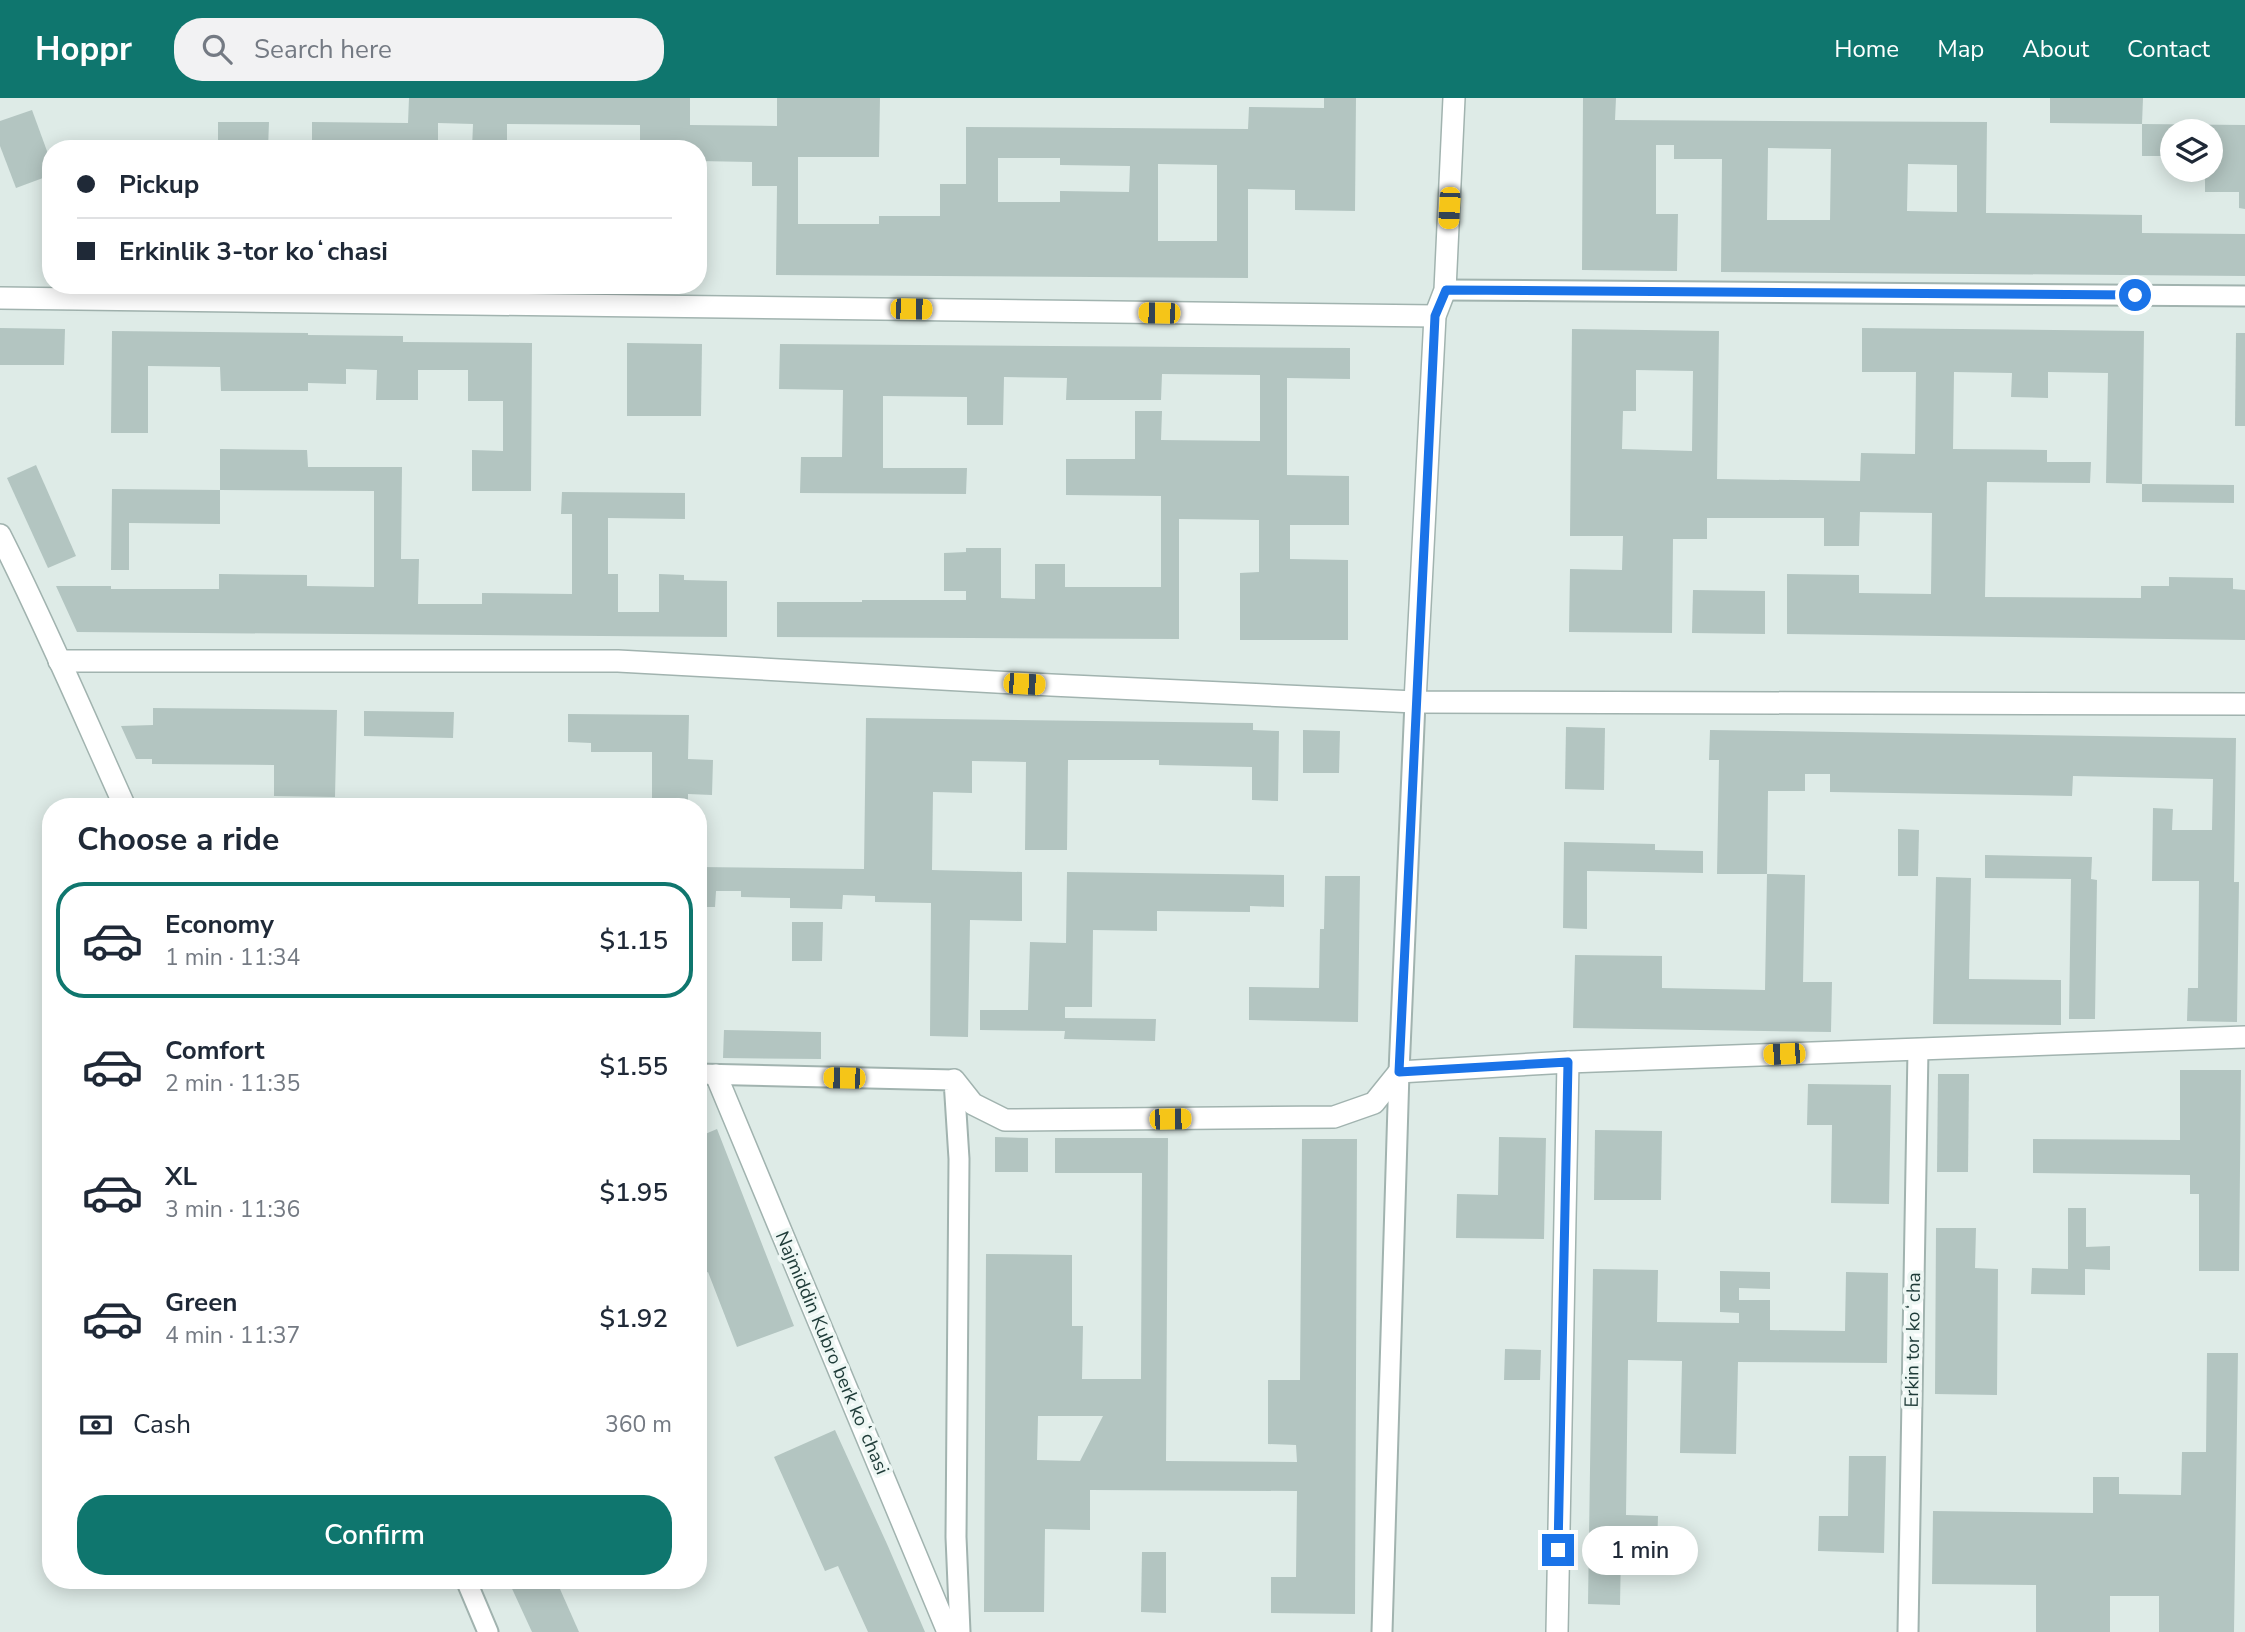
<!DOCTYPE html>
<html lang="en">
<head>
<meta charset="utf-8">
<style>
	:root { --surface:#fff; --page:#f2f2f3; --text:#1f2937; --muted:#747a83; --line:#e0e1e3; --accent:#0f766e }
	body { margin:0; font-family:"Nunito Sans",sans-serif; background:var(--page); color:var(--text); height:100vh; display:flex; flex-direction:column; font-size:26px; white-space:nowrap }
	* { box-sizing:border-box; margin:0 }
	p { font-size:23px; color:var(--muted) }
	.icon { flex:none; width:38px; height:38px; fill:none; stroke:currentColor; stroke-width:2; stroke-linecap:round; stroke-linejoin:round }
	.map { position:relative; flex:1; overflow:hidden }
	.side { position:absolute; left:42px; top:700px; width:665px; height:791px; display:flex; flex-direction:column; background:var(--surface); border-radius:28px; box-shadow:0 4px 18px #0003 }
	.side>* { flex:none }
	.banner { position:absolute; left:42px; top:42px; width:665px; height:154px; border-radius:28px; box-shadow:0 4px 18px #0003; display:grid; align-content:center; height:154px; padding:0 35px; background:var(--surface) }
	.tools { position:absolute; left:2160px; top:21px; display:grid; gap:14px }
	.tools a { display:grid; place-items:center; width:63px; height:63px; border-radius:50%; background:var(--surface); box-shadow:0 4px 18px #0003; font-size:35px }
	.end { position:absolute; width:32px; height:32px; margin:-16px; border:9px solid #1a73e8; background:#fff; box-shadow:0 0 0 4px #fff }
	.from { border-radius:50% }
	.bubble { position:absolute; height:49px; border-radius:24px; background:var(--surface); box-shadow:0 4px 18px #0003; font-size:23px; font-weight:600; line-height:49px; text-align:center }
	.car { position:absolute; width:21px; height:42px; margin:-21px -10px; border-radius:9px; box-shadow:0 0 5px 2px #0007; background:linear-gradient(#f5c518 24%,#345 0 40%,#f5c518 0 76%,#345 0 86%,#f5c518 0) }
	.banner b { display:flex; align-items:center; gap:24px; height:66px; font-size:26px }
	.banner b+b { border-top:2px solid var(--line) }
	.banner i { width:18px; height:18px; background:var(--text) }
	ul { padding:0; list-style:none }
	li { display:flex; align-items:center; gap:21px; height:116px; margin:0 14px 10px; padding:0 21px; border:4px solid transparent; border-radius:28px }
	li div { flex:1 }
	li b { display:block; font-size:26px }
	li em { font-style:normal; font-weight:600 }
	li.active { border-color:var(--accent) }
	li>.icon { width:63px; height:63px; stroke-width:1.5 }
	h2 { padding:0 35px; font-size:32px; line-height:84px }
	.pay { display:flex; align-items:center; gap:18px; height:77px; padding:0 35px; font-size:26px }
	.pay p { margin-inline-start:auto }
	.button { display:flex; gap:14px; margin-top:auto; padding:14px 35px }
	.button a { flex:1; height:80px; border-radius:28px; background:var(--accent); color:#fff; font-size:28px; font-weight:600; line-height:80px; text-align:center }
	header { display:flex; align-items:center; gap:42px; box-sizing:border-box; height:98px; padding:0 35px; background:var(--accent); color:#fff }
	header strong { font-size:33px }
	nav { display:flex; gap:38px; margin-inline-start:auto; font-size:24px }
	.search { width:490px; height:63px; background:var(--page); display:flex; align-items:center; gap:18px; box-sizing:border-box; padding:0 24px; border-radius:28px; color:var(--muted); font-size:26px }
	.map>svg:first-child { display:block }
</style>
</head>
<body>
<header>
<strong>Hoppr</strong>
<div class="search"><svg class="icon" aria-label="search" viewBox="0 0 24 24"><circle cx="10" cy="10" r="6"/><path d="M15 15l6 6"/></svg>Search here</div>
<nav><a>Home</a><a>Map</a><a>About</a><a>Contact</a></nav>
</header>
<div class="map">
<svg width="2245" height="1534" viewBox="0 0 2245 1534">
	<rect width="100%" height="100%" fill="#deebe7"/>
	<g fill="#b3c5c1" fill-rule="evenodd">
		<path d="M409 0H690V27L777 28V0H880L879 59H798V126H879V118H940V86H966V29L1248 31 1249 9 1324 10V0H1356L1355 113 1295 112V92L1248 91V180L776 177 777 88H752V64L698 63V51H640V27L507 26V51H472L473 26 438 25V51L312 48V24L408 25ZM998 60H1060V67L1130 68 1129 94 1060 93V104H998ZM1158 66 1217 67V143H1158Z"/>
		<path d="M1583 0H1616L1615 22 1987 24 1986 115 2142 117V135L2245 136V178L1721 174 1722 61H1674V47H1656V116H1678L1677 173 1582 172ZM1768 50 1831 51 1830 122H1767ZM1908 66 1957 67V114L1907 113Z"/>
		<path d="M2050 0H2143L2142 26 2050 25Z"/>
		<path d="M32 12 51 64V77L16 90 0 48V23Z"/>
		<path d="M218 24H269L268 51H218Z"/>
		<path d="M2142 26 2245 27V111L2239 110V94H2205V72H2210V33H2172V58H2142Z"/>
		<path d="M0 230 65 231 64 267H0Z"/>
		<path d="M1862 230 2144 233 2142 386 2106 385 2108 275 2048 274V300L2011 299 2012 275 1954 274 1953 351 2047 352V364H2091L2090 385 1987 384 1985 499 2141 500V488H2169V479L2233 480V491L2245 492V542L1787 536V476L1859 477V495L1931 496 1932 415 1860 414 1859 448H1824V420H1707V441H1673L1672 535 1569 534 1570 471 1622 472 1623 438H1570L1572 231 1719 233 1717 381 1860 383 1861 355 1915 356 1916 274H1862ZM1636 272 1693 273 1692 353 1622 351 1623 313H1636Z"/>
		<path d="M112 233 308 235V237L403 238V244L532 245 531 393H472V352L503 353V303H468V272H418V302H376L377 272 346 271V286L308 285V293H221L220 269 148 268V335H111Z"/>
		<path d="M2236 235H2245V328H2235Z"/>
		<path d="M627 245 702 246 701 318H627Z"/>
		<path d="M780 246 1350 250V281L1287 280V377L1349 378V427H1290V461L1348 462V542H1240V475L1259 474V422L1179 421V541L777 539V504H862V502H966V493H944V455L966 454V450H1001V500L1035 501V466H1065V489H1161V398L1066 397V361H1135V313H1162L1161 342 1260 343V277L1162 276 1161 302H1066L1067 280 1004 279 1003 327H967V299L883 298V370H967L966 396 800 395 801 359H842L843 292 779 291Z"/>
		<path d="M220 351 307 352 308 369H402L401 461H419L418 506H482V495L572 496V416H561L562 394 685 395V421L608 420V476H618V514H659V476L684 477V482L727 483V539L77 534 56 488H111V491H219V476L307 477V488L374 489V393L220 392Z"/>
		<path d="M36 367 76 458 48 470 7 380Z"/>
		<path d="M2142 386 2234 387V405L2142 404Z"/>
		<path d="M112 391 220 392V426L129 425V472H111Z"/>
		<path d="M1693 492 1765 493V536L1692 535Z"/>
		<path d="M153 610 337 612 335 699 274 698V667L152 666V661H136L121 628 153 627Z"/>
		<path d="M364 613 454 614 453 640 364 638Z"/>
		<path d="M568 616 689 617 688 661 713 662 712 697 688 696V709H652V654H591V645L568 644Z"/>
		<path d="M866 620 1253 625V632L1279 633 1278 703 1252 702V669L1159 667V662H1068L1067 752H1025L1026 664 972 663V695L933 694 932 772 1022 774V823L970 822 968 939 930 938 931 805 875 804V798L843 797 842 811 790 810V800L741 799V793H716L715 809H698V769L864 771Z"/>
		<path d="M1566 629 1605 630 1604 692 1565 691Z"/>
		<path d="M1303 632 1340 633 1339 675H1303Z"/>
		<path d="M1710 632 2236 640 2234 784H2239L2237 924 2187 923 2188 890H2198L2199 783H2152L2153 710 2173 711 2172 732H2212L2213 681 2073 678 2072 698 1830 694V676H1805V693H1768L1767 776H1717L1719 662H1709Z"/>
		<path d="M308 705 335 706V709H308Z"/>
		<path d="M1898 731 1919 732 1918 778H1898Z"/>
		<path d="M1564 744 1655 746V752L1703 753V775L1587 773V831L1563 830Z"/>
		<path d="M1985 757 2092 759 2091 781 2097 782 2095 921H2069L2071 781 1985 780Z"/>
		<path d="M1067 774 1284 777V809L1250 808V814L1157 813V833L1093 832 1092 909H1065V920L1156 921 1155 943 1064 941 1065 933 980 932V912H1028L1030 844 1066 845Z"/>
		<path d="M1767 776 1805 777 1803 884H1832L1831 934 1573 930 1575 857 1662 858V890L1765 892Z"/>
		<path d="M1325 778H1360L1358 924 1249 922V889L1319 890 1320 831H1324Z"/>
		<path d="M1936 779 1971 780 1969 881 2061 882V927L1933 926Z"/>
		<path d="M792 824H823L822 863H792Z"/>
		<path d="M724 932 821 934V961L723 960Z"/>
		<path d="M2180 972H2241L2239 1173H2199V1096H2190V1077L2033 1075V1041L2180 1042Z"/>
		<path d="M1938 976H1969L1968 1074H1937Z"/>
		<path d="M1808 986 1891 987 1889 1106 1831 1105 1832 1027H1807Z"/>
		<path d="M717 1031 794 1228 737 1249 708 1174 698 1178V1133L701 1132 698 1126V1039Z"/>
		<path d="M1595 1032 1662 1033 1661 1102H1594Z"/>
		<path d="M995 1039 1028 1040V1074H995Z"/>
		<path d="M1499 1039 1546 1040 1544 1141 1456 1140 1457 1096 1498 1097Z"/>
		<path d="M1055 1040H1168L1166 1363 1297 1364 1296 1347 1268 1346V1282H1300L1302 1041H1357L1355 1516 1271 1515V1479H1296L1297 1393 1090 1392V1432L1045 1431 1044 1514H984L986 1156 1072 1157V1228H1083L1082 1281H1141L1142 1075H1055ZM1038 1318H1103L1080 1363 1037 1362Z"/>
		<path d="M2068 1110H2086V1149L2110 1148V1172L2085 1171V1197L2031 1196 2032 1170 2068 1171Z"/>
		<path d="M1936 1130H1976L1975 1170 1998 1171 1997 1297 1935 1296Z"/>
		<path d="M1593 1171 1658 1172 1657 1224 1739 1225V1215L1720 1214V1173L1770 1174V1191L1739 1190V1202H1770V1232L1845 1233 1846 1174 1888 1175 1887 1265 1738 1264 1736 1356 1680 1355 1682 1263 1628 1262 1626 1417 1658 1418 1657 1451H1621L1620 1507 1588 1506Z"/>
		<path d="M1505 1251 1541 1252 1540 1282H1504Z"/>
		<path d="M2207 1255H2238L2234 1534H2159V1498H2110V1534H2036V1487L1932 1486 1933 1413 2093 1415V1379H2119V1396L2181 1397 2182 1354H2206Z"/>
		<path d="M835 1332 887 1446 925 1534H868L838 1468 825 1473 774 1359Z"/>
		<path d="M1849 1358H1886L1884 1455 1818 1453 1819 1418H1848Z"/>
		<path d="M1142 1454H1166V1515L1141 1514Z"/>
		<path d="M508 1482H556L579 1534H532Z"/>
	</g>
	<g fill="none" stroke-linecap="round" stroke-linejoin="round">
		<g stroke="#a1b3af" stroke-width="23">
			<g id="service">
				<path d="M1445 192 2245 198"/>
				<path d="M698 976 954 982 959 1061 956 1439 960 1534"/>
				<path d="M466 1482 488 1534"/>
				<path d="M1382 1534 1399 974 1415 604"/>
				<path d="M1908 1534 1918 951"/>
			</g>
		</g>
		<g stroke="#a1b3af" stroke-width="24">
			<g id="minor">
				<path d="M1454 0 1445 192 1435 218 1415 604 2245 606"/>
				<path d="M0 200 1435 218"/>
				<path d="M0 437C45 526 84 618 125 709"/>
				<path d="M59 563H618L1051 587 1415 604"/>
				<path d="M716 977 948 1534"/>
				<path d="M954 982 973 1006 1005 1022 1334 1019 1374 1005 1399 974 1568 964 2245 939"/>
				<path d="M1557 1534 1568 964"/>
			</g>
		</g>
		<use href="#service" stroke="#fff" stroke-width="19"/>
		<use href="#minor" stroke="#fff" stroke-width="21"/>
	</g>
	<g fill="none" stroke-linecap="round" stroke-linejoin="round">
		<path stroke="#1a73e8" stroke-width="9" d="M1558 1452 1568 964 1399 974 1435 218 1446 192 2135 197"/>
	</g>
	<g text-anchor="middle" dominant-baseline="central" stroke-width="7" stroke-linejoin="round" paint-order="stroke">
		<g font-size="19" fill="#1e3b38" stroke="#eef7f4">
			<text transform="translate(1913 1242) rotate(-89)">Erkin tor koʻcha</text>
			<text transform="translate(832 1255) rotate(67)">Najmiddin Kubro berk koʻchasi</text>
		</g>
	</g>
</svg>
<div class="tools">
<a><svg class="icon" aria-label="layers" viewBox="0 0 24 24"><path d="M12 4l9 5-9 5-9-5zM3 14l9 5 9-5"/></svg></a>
</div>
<i class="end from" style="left:2135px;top:197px"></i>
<i class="end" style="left:1558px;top:1452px"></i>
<div class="bubble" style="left:1582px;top:1428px;width:116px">1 min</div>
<i class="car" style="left:1449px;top:110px;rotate:183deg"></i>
<i class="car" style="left:911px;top:211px;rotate:91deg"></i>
<i class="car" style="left:1159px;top:215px;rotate:271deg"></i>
<i class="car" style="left:1024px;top:586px;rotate:93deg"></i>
<i class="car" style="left:1784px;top:956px;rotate:268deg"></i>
<i class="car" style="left:844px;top:980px;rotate:271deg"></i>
<i class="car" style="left:1170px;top:1021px;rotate:89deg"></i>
<div class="banner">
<b><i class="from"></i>Pickup</b>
<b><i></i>Erkinlik 3-tor koʻchasi</b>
</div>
<section class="side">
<h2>Choose a ride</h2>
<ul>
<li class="active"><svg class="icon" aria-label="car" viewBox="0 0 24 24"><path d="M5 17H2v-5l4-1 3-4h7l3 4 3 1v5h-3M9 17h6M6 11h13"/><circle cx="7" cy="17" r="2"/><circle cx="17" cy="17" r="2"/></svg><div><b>Economy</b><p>1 min · 11:34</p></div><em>$1.15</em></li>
<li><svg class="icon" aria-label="car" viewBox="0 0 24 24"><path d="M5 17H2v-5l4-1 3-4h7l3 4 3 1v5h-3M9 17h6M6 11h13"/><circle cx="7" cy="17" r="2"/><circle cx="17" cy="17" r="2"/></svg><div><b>Comfort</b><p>2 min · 11:35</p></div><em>$1.55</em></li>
<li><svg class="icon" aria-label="car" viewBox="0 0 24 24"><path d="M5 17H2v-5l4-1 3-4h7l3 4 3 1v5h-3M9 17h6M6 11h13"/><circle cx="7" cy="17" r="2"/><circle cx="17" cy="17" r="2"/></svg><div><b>XL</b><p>3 min · 11:36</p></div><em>$1.95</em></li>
<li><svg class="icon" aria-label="car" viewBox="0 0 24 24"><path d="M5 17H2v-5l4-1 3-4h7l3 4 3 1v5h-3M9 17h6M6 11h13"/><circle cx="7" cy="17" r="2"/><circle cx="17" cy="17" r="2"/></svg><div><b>Green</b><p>4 min · 11:37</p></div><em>$1.92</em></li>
</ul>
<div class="pay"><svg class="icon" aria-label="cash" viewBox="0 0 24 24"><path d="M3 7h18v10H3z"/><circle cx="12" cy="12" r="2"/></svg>Cash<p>360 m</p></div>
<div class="button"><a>Confirm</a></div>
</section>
</div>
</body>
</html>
